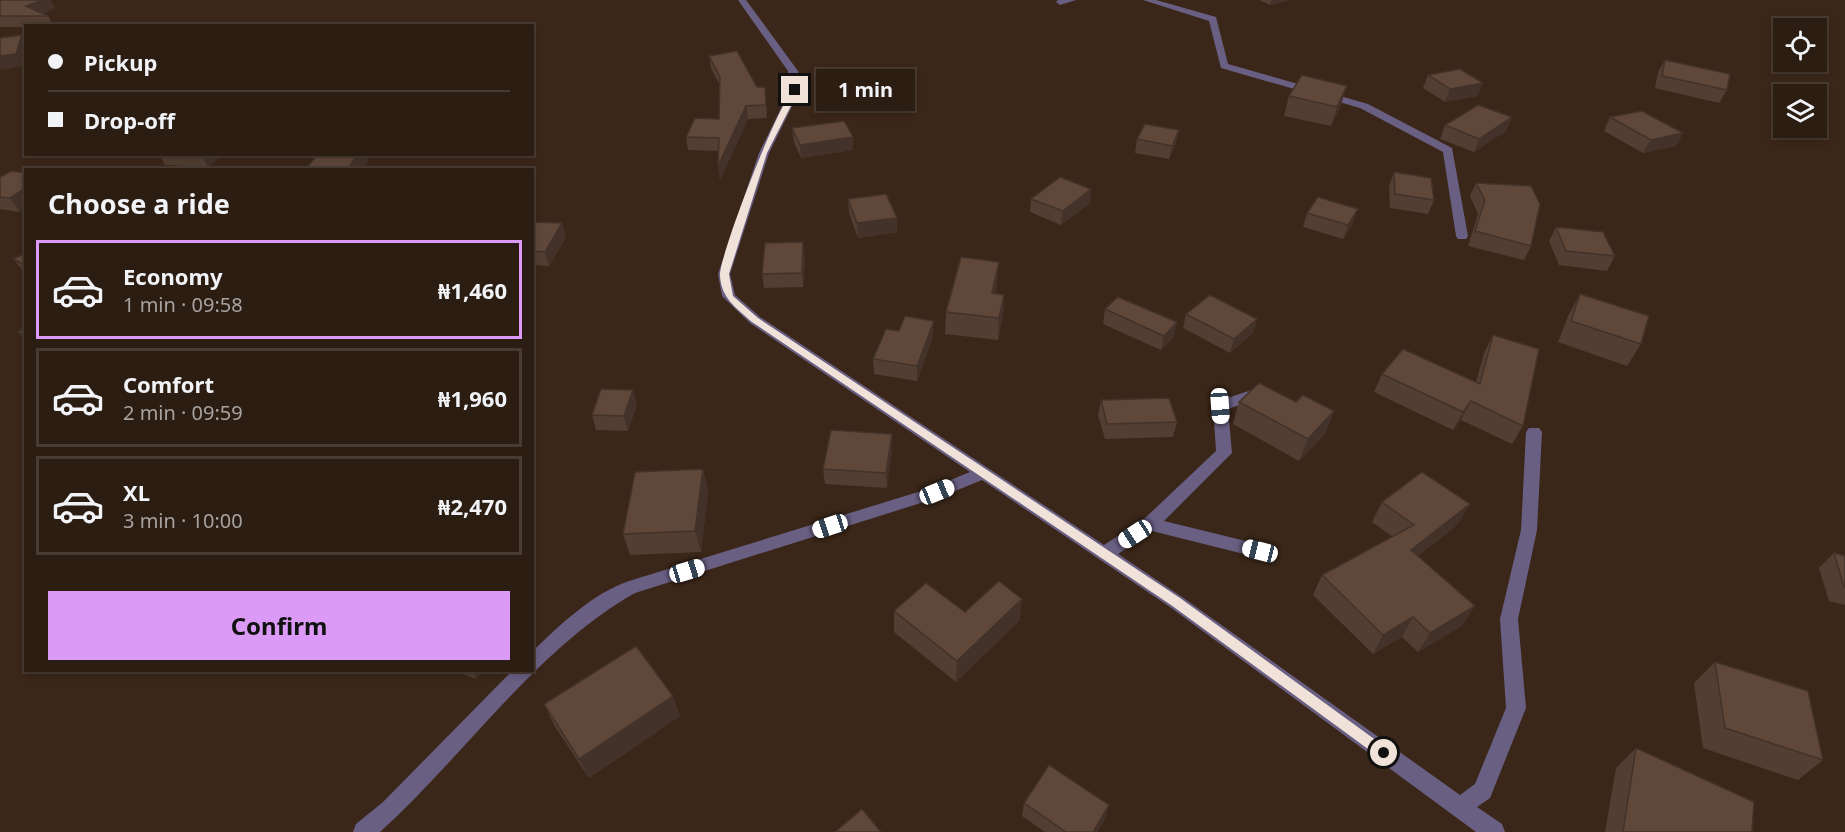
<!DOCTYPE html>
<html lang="en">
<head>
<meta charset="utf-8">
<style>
	:root { --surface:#2c1d13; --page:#34261c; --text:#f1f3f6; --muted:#a6a2a0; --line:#483b33; --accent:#da9af6 }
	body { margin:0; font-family:"Noto Sans",sans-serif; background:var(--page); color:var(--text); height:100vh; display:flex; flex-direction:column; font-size:22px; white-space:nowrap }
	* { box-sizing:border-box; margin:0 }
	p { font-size:20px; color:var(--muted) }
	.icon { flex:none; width:33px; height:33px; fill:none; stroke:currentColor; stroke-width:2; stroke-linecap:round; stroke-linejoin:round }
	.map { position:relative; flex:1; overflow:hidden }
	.panel { position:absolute; left:24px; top:168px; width:510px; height:504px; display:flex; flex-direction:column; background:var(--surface); border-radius:0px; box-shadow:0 3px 9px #0003,0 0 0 2px var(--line) }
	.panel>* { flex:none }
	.hud { position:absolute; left:24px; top:24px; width:510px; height:132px; border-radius:0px; box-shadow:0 3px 9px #0003,0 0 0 2px var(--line); display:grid; align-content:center; height:132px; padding:0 24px; background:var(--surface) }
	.fabs { position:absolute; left:1773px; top:18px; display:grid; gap:12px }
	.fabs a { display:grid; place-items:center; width:54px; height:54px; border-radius:0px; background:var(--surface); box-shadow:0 3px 9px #0003,0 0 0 2px var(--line); font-size:30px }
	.end { position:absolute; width:27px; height:27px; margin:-14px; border:8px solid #f0e2d9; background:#111; box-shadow:0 0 0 3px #111 }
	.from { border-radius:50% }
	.bubble { position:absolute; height:42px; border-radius:0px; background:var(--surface); box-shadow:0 3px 9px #0003,0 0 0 2px var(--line); font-size:20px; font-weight:700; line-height:42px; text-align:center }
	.car { position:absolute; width:18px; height:36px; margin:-18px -9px; border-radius:8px; box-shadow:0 0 4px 2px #0007; background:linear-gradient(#fff 24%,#345 0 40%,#fff 0 76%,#345 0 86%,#fff 0) }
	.hud b { display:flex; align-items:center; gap:21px; height:57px; font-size:22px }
	.hud b+b { border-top:2px solid var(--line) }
	.hud i { width:15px; height:15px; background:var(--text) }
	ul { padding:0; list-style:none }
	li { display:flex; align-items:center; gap:18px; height:99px; margin:0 12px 9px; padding:0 12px; border:3px solid var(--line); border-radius:0px }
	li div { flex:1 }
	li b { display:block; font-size:22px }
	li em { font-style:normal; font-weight:700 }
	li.active { border-color:var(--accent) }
	li>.icon { width:54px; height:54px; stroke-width:1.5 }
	h2 { padding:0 24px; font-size:27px; line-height:72px }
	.button { display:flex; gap:12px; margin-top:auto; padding:12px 24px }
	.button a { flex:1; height:69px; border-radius:0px; background:var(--accent); color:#111; font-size:24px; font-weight:700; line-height:69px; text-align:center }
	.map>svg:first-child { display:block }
</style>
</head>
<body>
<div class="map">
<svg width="1845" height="832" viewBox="0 0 1845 832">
	<rect width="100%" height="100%" fill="#3b2719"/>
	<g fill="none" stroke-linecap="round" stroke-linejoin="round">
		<g fill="#695f83" fill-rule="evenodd">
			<path d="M738 0H746L798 71 800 90 769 153 730 274 735 295 760 317 1104 545 1144 519 1216 451 1213 406 1215 402 1261 387 1266 388 1268 392 1266 396 1228 409 1232 453 1164 521 1266 546 1269 551 1266 556 1260 558 1152 531 1118 554 1182 597 1460 795 1475 784 1506 708 1500 619 1521 530 1526 432 1529 428H1539L1542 432 1537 530 1518 619 1526 708 1490 798 1477 807 1502 824 1505 832H1476L1170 607 982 480 943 496 635 593C536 649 464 756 380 832H353L356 824 383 802 513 670H532V651L537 647C563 622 594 593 629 581L931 488 970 472 750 323 722 296 718 274 759 153 790 90 788 71Z"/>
			<path d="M1058 0H1076L1060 5 1056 2Z"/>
			<path d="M1143 0H1156L1216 17 1228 64 1368 104 1452 148 1468 236 1466 239H1458L1456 236 1443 152 1360 108 1221 68 1209 21Z"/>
		</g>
	</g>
	<g fill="#523e32">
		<path d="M0 0H50L55 8 42 14 48 16 54 26H26V27H0Z"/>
		<path d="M1259 0H1291L1270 5Z"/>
		<path d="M709 56 757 87 766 99 767 118 748 119 720 180 718 166V151L688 150 686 137 719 119 720 86 711 68Z"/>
		<path d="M1665 60 1727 90 1719 103 1655 88 1658 72Z"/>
		<path d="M1428 75 1483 83 1477 96 1445 102 1423 88Z"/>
		<path d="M1289 96 1341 105 1331 126 1284 116Z"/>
		<path d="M1610 117 1683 133 1676 146 1643 153 1604 131Z"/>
		<path d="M1445 125 1506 131 1474 152 1440 139Z"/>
		<path d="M792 128 853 150 801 158 794 142Z"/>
		<path d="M1137 139 1176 143 1169 159 1135 153Z"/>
		<path d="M159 154H223L208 167 165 165Z"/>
		<path d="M1394 172 1434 200 1428 214 1390 208 1389 186Z"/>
		<path d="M26 173V208L20 212 0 209V177Z"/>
		<path d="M1476 183 1531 246 1524 260 1468 246 1478 214 1470 196Z"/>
		<path d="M1091 189 1090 203 1061 225 1030 212 1031 199Z"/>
		<path d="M848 199 897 232 858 238 849 213Z"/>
		<path d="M1307 213 1353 223 1343 239 1303 227Z"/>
		<path d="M532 222 562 223 566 237 549 266 532 265Z"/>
		<path d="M1556 227 1615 256 1607 271 1559 265 1549 241Z"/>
		<path d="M26 253V274L13 259Z"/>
		<path d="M805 256 803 287 764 288 762 274Z"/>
		<path d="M997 283 995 293 1004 295 1003 316 998 340 945 334 946 312Z"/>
		<path d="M1580 294 1641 344 1627 366 1558 342 1568 316Z"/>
		<path d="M1105 309 1174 337 1161 350 1103 324Z"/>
		<path d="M1186 314 1257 319 1253 333 1230 353 1183 328Z"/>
		<path d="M26 327V341L18 332Z"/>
		<path d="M1493 335 1523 426 1512 444 1461 420 1453 430 1374 392 1382 374 1476 382 1484 353Z"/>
		<path d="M933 336 917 381 874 374 873 359Z"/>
		<path d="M1101 400 1177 422 1173 437 1105 439 1098 415Z"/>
		<path d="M1239 402 1326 433 1299 461 1233 424Z"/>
		<path d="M637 405 628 431 596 430 592 415Z"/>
		<path d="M892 449 887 488 825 484 823 469Z"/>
		<path d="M703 469 708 491 701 552 630 555 623 534Z"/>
		<path d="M1382 502 1458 524 1418 556 1463 625 1418 652 1402 637 1373 654 1313 595 1322 575 1393 537 1372 522Z"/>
		<path d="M1834 553 1845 556V605L1829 601 1819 568Z"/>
		<path d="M894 611 965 612 1020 620 956 682 894 632Z"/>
		<path d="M1715 662 1823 760 1798 780 1703 748 1694 683Z"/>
		<path d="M454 670H483L476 679Z"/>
		<path d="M544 704 680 716 589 778 554 725Z"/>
		<path d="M1636 748 1752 832H1605L1616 768Z"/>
		<path d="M1024 803 1106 817 1097 832H1045L1022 816Z"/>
	</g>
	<g fill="#423229">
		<path d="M43 0H50L55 8 35 16 26 6Z"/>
		<path d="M1272 0H1291L1270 5Z"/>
		<path d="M22 35 26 41V61L24 66 0 70V56Z"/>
		<path d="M1483 83 1477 96 1445 102 1450 89Z"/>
		<path d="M1347 86 1341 105 1331 126 1337 107Z"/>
		<path d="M746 106 748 119 720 180 718 166Z"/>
		<path d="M1512 117 1506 131 1474 152 1479 139Z"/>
		<path d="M1179 130 1176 143 1169 159 1172 146Z"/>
		<path d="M1683 133 1676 146 1643 153 1651 140Z"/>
		<path d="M853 137V150L801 158 800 145Z"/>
		<path d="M201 154H223L208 167Z"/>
		<path d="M358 154H367L369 161 363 170H347Z"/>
		<path d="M26 188V208L20 212 10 198Z"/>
		<path d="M1091 189 1090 203 1061 225 1063 211Z"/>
		<path d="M1358 209 1353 223 1343 239 1348 225Z"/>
		<path d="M897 218V232L858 238 857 223Z"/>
		<path d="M562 223 566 237 549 266 545 252Z"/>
		<path d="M803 242 805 256 803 287 802 273Z"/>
		<path d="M999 262 997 283 990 314 992 293Z"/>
		<path d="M1004 295 1003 316 998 340 999 318Z"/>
		<path d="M1257 319 1253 333 1230 353 1234 339Z"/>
		<path d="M934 321 933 336 917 381V366Z"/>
		<path d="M1177 322 1174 337 1161 350 1164 336Z"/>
		<path d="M633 390 637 405 628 431 624 416Z"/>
		<path d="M1471 401 1461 420 1453 430 1463 412Z"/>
		<path d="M1334 411 1326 433 1299 461 1308 439Z"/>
		<path d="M892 434V449L887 488 886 473Z"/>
		<path d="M703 469 708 491 701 552 695 531Z"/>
		<path d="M1470 504 1458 524 1400 570 1411 550Z"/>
		<path d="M1022 599 1020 620 956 682 957 661Z"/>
		<path d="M1475 606 1463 625 1418 652 1430 633Z"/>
		<path d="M1413 617 1402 637 1373 654 1383 635Z"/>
		<path d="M471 670H483L476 679Z"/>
		<path d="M673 696 680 716 589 778 579 759Z"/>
		<path d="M1109 805 1106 817 1097 832H1093Z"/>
	</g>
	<g fill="#5f483a" stroke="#423229" stroke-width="1.5">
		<path d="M0 0H43L26 6 48 16H0Z"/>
		<path d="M22 35 16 54 0 56V38Z"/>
		<path d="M737 51 757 87H765L766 105 746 106 718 166 719 138 686 137 695 118 719 119 720 77 709 56Z"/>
		<path d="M1665 60 1730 74 1727 90 1662 76Z"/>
		<path d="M1460 69 1483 83 1450 89 1428 75Z"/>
		<path d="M1302 75 1347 86 1337 107 1289 96Z"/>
		<path d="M1478 105 1512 117 1479 139 1445 125Z"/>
		<path d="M1642 111 1683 133 1651 140 1610 117Z"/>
		<path d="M844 121 853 137 800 145 792 128Z"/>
		<path d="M1145 124 1179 130 1172 146 1137 139Z"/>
		<path d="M318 154H358L347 170H305Z"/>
		<path d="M11 171 26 173V188L10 198 0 197V177Z"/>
		<path d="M1394 172 1431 178 1434 200 1395 194Z"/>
		<path d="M1060 177 1091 189 1063 211 1031 199Z"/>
		<path d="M1476 183 1531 186 1540 204 1531 246 1475 231 1485 200Z"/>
		<path d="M886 194 897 218 857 223 848 199Z"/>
		<path d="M1318 197 1358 209 1348 225 1307 213Z"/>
		<path d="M532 222 562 223 545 252 532 251Z"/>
		<path d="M1556 227 1603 232 1615 256 1566 251Z"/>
		<path d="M803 242 802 273 762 274 765 243Z"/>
		<path d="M26 253V266L13 259Z"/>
		<path d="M961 257 999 262 992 293 1004 295 999 318 946 312Z"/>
		<path d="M1580 294 1649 316 1641 344 1571 321Z"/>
		<path d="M1210 295 1257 319 1234 339 1186 314Z"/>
		<path d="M1118 297 1177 322 1164 336 1105 309Z"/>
		<path d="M905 316 934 321 917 366 873 359 886 329 899 331Z"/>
		<path d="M26 327V336L18 332Z"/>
		<path d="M1493 335 1539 349 1523 426 1471 401 1463 412 1382 374 1403 349 1480 384Z"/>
		<path d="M1259 383 1296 402 1303 395 1334 411 1308 439 1239 402Z"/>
		<path d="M601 389 633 390 624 416 592 415Z"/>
		<path d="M1169 398 1177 422 1107 424 1101 400Z"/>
		<path d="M831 430 892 434 886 473 823 469Z"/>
		<path d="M703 469 695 531 623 534 635 472Z"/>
		<path d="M1422 472 1470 504 1411 550 1475 606 1430 633 1413 617 1383 635 1322 575 1414 525 1382 502Z"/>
		<path d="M1834 553 1845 556V587H1844Z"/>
		<path d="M999 581 1022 599 957 661 894 611 926 583 965 612Z"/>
		<path d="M636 646 673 696 579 759 544 704Z"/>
		<path d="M1715 662 1808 691 1823 760 1725 728Z"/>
		<path d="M1636 748 1754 802 1752 832H1623Z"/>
		<path d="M1049 765 1109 805 1093 832H1066L1024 803Z"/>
		<path d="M862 809 881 832H835Z"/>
	</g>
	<path fill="#f0e2d9" d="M795 88 799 90 767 153 729 274 733 296 758 318 1180 598 1388 749V757H1379L1171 605 752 322C736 308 720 297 720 274 721 252 779 100 795 88Z"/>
</svg>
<div class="fabs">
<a><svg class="icon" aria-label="locate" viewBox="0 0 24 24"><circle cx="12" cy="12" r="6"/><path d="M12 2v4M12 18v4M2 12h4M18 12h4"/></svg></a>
<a><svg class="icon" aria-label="layers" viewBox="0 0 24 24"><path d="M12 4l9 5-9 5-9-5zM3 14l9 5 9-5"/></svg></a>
</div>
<i class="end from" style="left:1384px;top:753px"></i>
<i class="end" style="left:795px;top:90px"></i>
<div class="bubble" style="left:816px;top:69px;width:99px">1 min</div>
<i class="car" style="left:1220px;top:406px;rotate:176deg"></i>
<i class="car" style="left:937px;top:492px;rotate:68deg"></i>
<i class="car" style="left:830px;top:526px;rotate:252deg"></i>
<i class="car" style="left:1135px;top:534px;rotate:237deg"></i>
<i class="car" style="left:1260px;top:551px;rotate:284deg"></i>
<i class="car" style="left:687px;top:571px;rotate:73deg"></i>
<div class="hud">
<b><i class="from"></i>Pickup</b>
<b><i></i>Drop-off</b>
</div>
<section class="panel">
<h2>Choose a ride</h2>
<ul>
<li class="active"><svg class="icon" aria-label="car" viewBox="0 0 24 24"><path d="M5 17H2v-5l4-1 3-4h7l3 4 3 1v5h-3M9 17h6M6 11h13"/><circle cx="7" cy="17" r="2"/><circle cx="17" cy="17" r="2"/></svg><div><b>Economy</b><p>1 min · 09:58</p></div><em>₦1,460</em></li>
<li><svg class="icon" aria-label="car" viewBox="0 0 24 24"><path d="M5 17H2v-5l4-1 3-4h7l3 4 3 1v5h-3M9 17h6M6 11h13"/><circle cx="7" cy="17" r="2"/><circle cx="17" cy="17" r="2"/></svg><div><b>Comfort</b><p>2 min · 09:59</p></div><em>₦1,960</em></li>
<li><svg class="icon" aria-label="car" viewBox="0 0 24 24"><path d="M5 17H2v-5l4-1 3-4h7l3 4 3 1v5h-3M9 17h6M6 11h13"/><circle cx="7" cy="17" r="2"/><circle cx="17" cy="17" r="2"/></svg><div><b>XL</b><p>3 min · 10:00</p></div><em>₦2,470</em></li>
</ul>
<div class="button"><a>Confirm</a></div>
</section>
</div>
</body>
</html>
